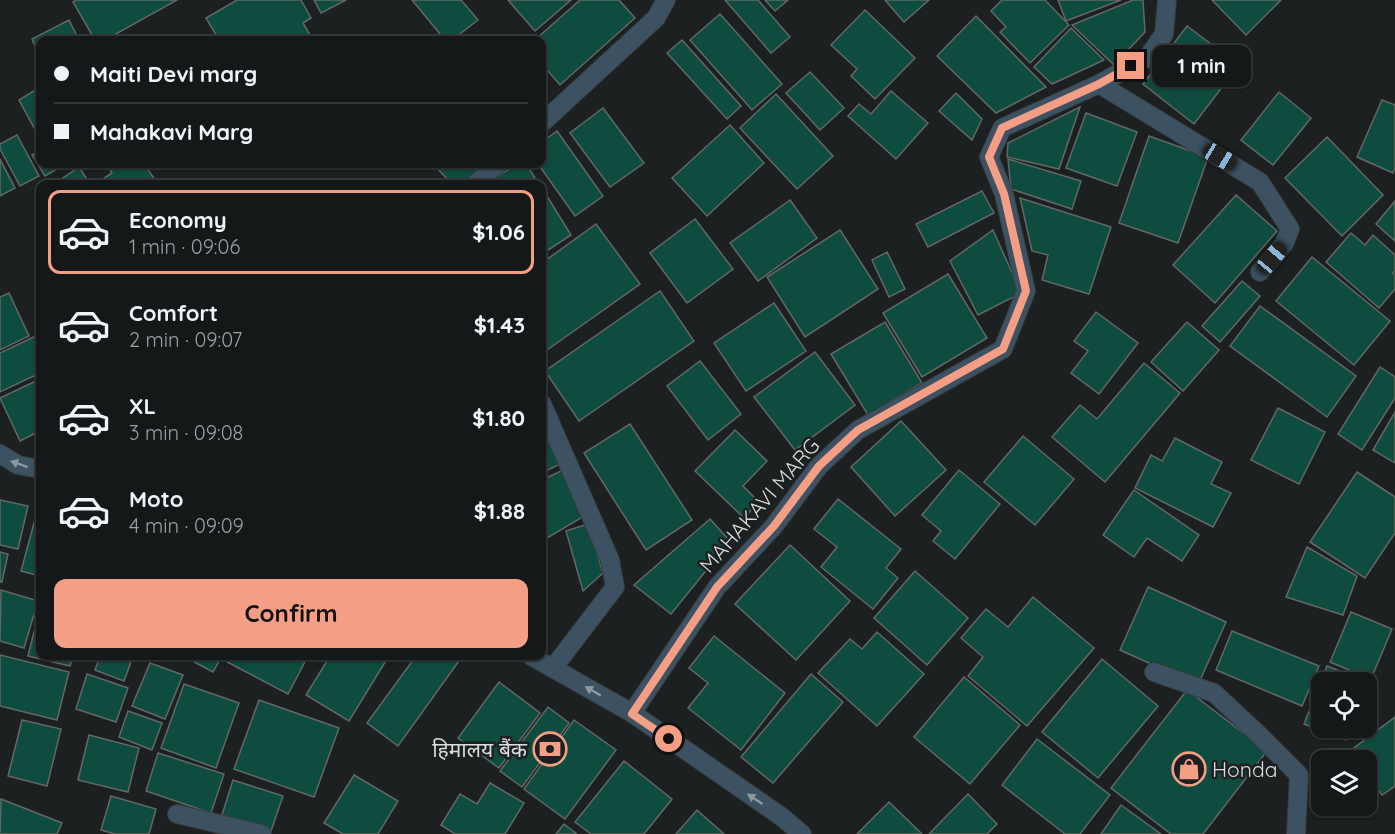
<!DOCTYPE html>
<html lang="en">
<head>
<meta charset="utf-8">
<style>
	:root { --surface:#151819; --page:#1e2122; --text:#f1f3f6; --muted:#9da0a2; --line:#343738; --accent:#f49e86 }
	body { margin:0; font-family:Quicksand,"Noto Sans Devanagari",sans-serif; background:var(--page); color:var(--text); height:100vh; display:flex; flex-direction:column; font-size:22px; white-space:nowrap }
	* { box-sizing:border-box; margin:0 }
	p { font-size:20px; color:var(--muted) }
	.icon { flex:none; width:33px; height:33px; fill:none; stroke:currentColor; stroke-width:2; stroke-linecap:round; stroke-linejoin:round }
	.map { position:relative; flex:1; overflow:hidden }
	.side { position:absolute; left:36px; top:180px; width:510px; height:480px; display:flex; flex-direction:column; background:var(--surface); border-radius:12px; box-shadow:0 2px 4px #0004,0 0 0 2px var(--line) }
	.side>* { flex:none }
	.hud { position:absolute; left:36px; top:36px; width:510px; height:132px; border-radius:12px; box-shadow:0 2px 4px #0004,0 0 0 2px var(--line); display:grid; align-content:center; height:132px; padding:0 18px; background:var(--surface) }
	.fabs { position:absolute; left:1311px; top:672px; display:grid; gap:12px }
	.fabs a { display:grid; place-items:center; width:66px; height:66px; border-radius:12px; background:var(--surface); box-shadow:0 2px 4px #0004,0 0 0 2px var(--line); font-size:30px }
	.end { position:absolute; width:27px; height:27px; margin:-14px; border:8px solid #f49e86; background:#111; box-shadow:0 0 0 3px #111 }
	.from { border-radius:50% }
	.bubble { position:absolute; height:42px; border-radius:12px; background:var(--surface); box-shadow:0 2px 4px #0004,0 0 0 2px var(--line); font-size:20px; font-weight:800; line-height:42px; text-align:center }
	.car { position:absolute; width:18px; height:36px; margin:-18px -9px; border-radius:8px; box-shadow:0 0 4px 2px #0007; background:linear-gradient(#222 24%,#8ab4d8 0 40%,#222 0 76%,#8ab4d8 0 86%,#222 0) }
	.hud b { display:flex; align-items:center; gap:21px; height:57px; font-size:22px }
	.hud b+b { border-top:2px solid var(--line) }
	.hud i { width:15px; height:15px; background:var(--text) }
	ul { padding:10px 0 0; list-style:none }
	li { display:flex; align-items:center; gap:18px; height:84px; margin:0 12px 9px; padding:0 6px; border:3px solid transparent; border-radius:12px }
	li div { flex:1 }
	li b { display:block; font-size:22px }
	li em { font-style:normal; font-weight:800 }
	li.selected { border-color:var(--accent) }
	li>.icon { width:54px; height:54px; stroke-width:1.5 }
	.cta { display:flex; gap:12px; margin-top:auto; padding:12px 18px }
	.cta a { flex:1; height:69px; border-radius:12px; background:var(--accent); color:#111; font-size:24px; font-weight:800; line-height:69px; text-align:center }
	.map>svg:first-child { display:block }
</style>
</head>
<body>
<div class="map">
<svg width="1395" height="834" viewBox="0 0 1395 834">
	<rect width="100%" height="100%" fill="#1c2021"/>
	<g fill="#0d4c3e" stroke="#636866" stroke-width="1.5">
		<path d="M76 0H177L105 40H95L73 2Z"/>
		<path d="M237 0H301L311 18 303 23 313 40H219L206 18Z"/>
		<path d="M314 0H346L321 13Z"/>
		<path d="M412 0H461L478 20 452 40H445Z"/>
		<path d="M508 0H571L535 31Z"/>
		<path d="M580 0H619L635 18 560 85 542 64V40H535Z"/>
		<path d="M725 0H758L790 37 771 53Z"/>
		<path d="M765 0H788L775 11Z"/>
		<path d="M885 0H929L904 22Z"/>
		<path d="M1002 0H1045L1069 25 1030 63 1000 32 1006 27 991 11Z"/>
		<path d="M1058 0H1121L1066 21Z"/>
		<path d="M1133 0H1143L1145 32 1114 65 1072 25Z"/>
		<path d="M1212 0H1281L1246 35Z"/>
		<path d="M865 10 915 58 875 99 851 76 857 69 831 45Z"/>
		<path d="M720 14 782 84 752 110 690 40Z"/>
		<path d="M976 16 1046 87 996 113 937 56Z"/>
		<path d="M69 20 79 40H40V57L32 39Z"/>
		<path d="M1187 26 1239 65 1194 124 1143 84Z"/>
		<path d="M1071 28 1104 60 1052 84 1034 67Z"/>
		<path d="M682 40 741 106 727 119 667 53Z"/>
		<path d="M810 72 844 108 820 130 786 93Z"/>
		<path d="M40 87V139L19 100Z"/>
		<path d="M891 91 928 123 896 159 848 116 859 104 871 114Z"/>
		<path d="M1279 92 1311 118 1273 165 1241 140Z"/>
		<path d="M956 93 982 119 972 140 939 111Z"/>
		<path d="M776 94 833 156 797 189 740 128Z"/>
		<path d="M1382 100 1395 105V168L1393 173 1357 157Z"/>
		<path d="M1080 107 1059 169 1007 157 1008 143Z"/>
		<path d="M603 108 644 163 610 187 570 133Z"/>
		<path d="M1086 113 1137 132 1117 186 1066 168Z"/>
		<path d="M730 125 764 163 707 216 672 178Z"/>
		<path d="M557 131 603 196 575 216 538 164H542V142Z"/>
		<path d="M17 135 39 176 20 186 0 149V144Z"/>
		<path d="M1149 136 1208 157 1178 243 1119 223Z"/>
		<path d="M1327 137 1383 195 1342 236 1285 178Z"/>
		<path d="M40 150V164H66L45 176 32 155Z"/>
		<path d="M0 159 15 188 0 196Z"/>
		<path d="M1008 159 1081 181 1072 209 1011 189Z"/>
		<path d="M106 164H144L158 184H95L112 173Z"/>
		<path d="M436 164H492L469 184H452L434 165Z"/>
		<path d="M518 164H526L539 184H484Z"/>
		<path d="M79 167 90 184H54Z"/>
		<path d="M542 188 571 235 542 254Z"/>
		<path d="M982 191 994 213 928 247 916 224Z"/>
		<path d="M1236 195 1277 231 1215 303 1173 265Z"/>
		<path d="M1020 198 1111 227 1089 294 1042 280 1048 255 1032 251Z"/>
		<path d="M790 200 817 238 758 281 730 243Z"/>
		<path d="M1395 201V241L1376 224Z"/>
		<path d="M695 219 733 269 687 303 650 253Z"/>
		<path d="M596 224 640 284 547 350 542 342V263Z"/>
		<path d="M840 230 878 289 805 337 767 277Z"/>
		<path d="M993 230 1021 293 978 315 950 261Z"/>
		<path d="M1351 233 1365 245 1373 235 1395 255V271L1393 273 1395 275V289L1379 308 1326 262Z"/>
		<path d="M887 252 905 289 889 297 872 260Z"/>
		<path d="M1312 257 1390 321 1354 365 1276 301Z"/>
		<path d="M948 274 987 338 922 377 883 313Z"/>
		<path d="M1242 281 1260 296 1220 342 1202 326Z"/>
		<path d="M660 291 694 341 579 421 545 371Z"/>
		<path d="M9 293 29 336 0 350V297Z"/>
		<path d="M774 303 806 351 746 391 714 343Z"/>
		<path d="M1260 306 1356 376 1327 417 1230 346Z"/>
		<path d="M1096 312 1138 343 1099 394 1071 373 1088 351 1074 341Z"/>
		<path d="M885 322 922 383 868 415 831 354Z"/>
		<path d="M1187 322 1219 350 1183 391 1151 362Z"/>
		<path d="M40 334V373L0 392V353Z"/>
		<path d="M815 352 855 405 795 450 754 397Z"/>
		<path d="M700 361 741 414 708 440 667 386Z"/>
		<path d="M1144 363 1180 393 1105 482 1052 437 1080 405 1097 419Z"/>
		<path d="M1380 367 1395 377V398L1362 450 1338 434Z"/>
		<path d="M40 379V431L20 441 0 398Z"/>
		<path d="M1278 408 1325 432 1299 484 1251 460Z"/>
		<path d="M1395 412V463L1373 450Z"/>
		<path d="M901 421 946 470 895 516 851 467Z"/>
		<path d="M542 422 562 463 542 473Z"/>
		<path d="M630 424 692 520 646 550 584 453Z"/>
		<path d="M735 430 767 461 743 486 759 502 744 518 695 471Z"/>
		<path d="M1023 436 1074 479 1035 525 984 482Z"/>
		<path d="M1175 438 1222 462 1211 484 1231 493 1213 527 1135 488 1151 455 1162 461Z"/>
		<path d="M565 469 586 515 542 541V480Z"/>
		<path d="M959 470 1000 504 955 559 933 541 941 531 922 515Z"/>
		<path d="M1357 472 1395 497V533L1365 578 1310 542Z"/>
		<path d="M1134 490 1199 535 1182 561 1147 538 1134 557 1103 535Z"/>
		<path d="M838 499 901 549 886 568 898 578 873 609 821 567 837 547 814 529Z"/>
		<path d="M0 500 28 506 18 549 0 545Z"/>
		<path d="M40 501V576L21 571Z"/>
		<path d="M710 519 730 541 671 614 634 585Z"/>
		<path d="M588 524 603 573 583 591 566 531Z"/>
		<path d="M790 545 850 601 796 660 735 604Z"/>
		<path d="M1307 547 1357 576 1343 615 1286 597Z"/>
		<path d="M0 552 8 554 2 582H0Z"/>
		<path d="M915 571 968 618 927 665 874 618Z"/>
		<path d="M1148 587 1226 622 1198 685 1120 650Z"/>
		<path d="M1 590 38 601 24 648 0 641Z"/>
		<path d="M1033 597 1094 648 1027 726 968 676 983 657 961 638 986 609 1008 627Z"/>
		<path d="M40 608V656H73L70 666 28 656Z"/>
		<path d="M1351 612 1392 629 1371 679 1330 662Z"/>
		<path d="M1232 631 1319 666 1302 706 1216 670Z"/>
		<path d="M877 632 924 674 877 726 818 673 850 639 862 649Z"/>
		<path d="M714 636 785 693 741 750 688 708 708 683 689 668Z"/>
		<path d="M0 655 69 672 57 720 0 706Z"/>
		<path d="M100 656H110L131 662 124 681 95 670Z"/>
		<path d="M183 656H222L213 672Z"/>
		<path d="M231 656H308L288 694 227 662Z"/>
		<path d="M330 656H381L387 659 349 721 306 695Z"/>
		<path d="M416 656H451L459 661 398 746 367 723Z"/>
		<path d="M1102 659 1158 706 1098 778 1042 732Z"/>
		<path d="M150 663 183 675 165 719 132 706Z"/>
		<path d="M1327 666 1368 682 1366 687V682H1322V728H1351L1346 740 1304 724Z"/>
		<path d="M87 674 128 688 116 722 76 709Z"/>
		<path d="M811 674 843 702 773 783 741 757Z"/>
		<path d="M964 677 1020 725 970 784 914 737Z"/>
		<path d="M499 682 540 713 499 768 458 738Z"/>
		<path d="M184 684 239 703 216 768 161 748Z"/>
		<path d="M1187 690 1267 751 1203 834H1171L1111 788Z"/>
		<path d="M259 700 339 728 314 797 234 769Z"/>
		<path d="M548 707 569 723 522 787 500 771Z"/>
		<path d="M128 711 162 723 152 750 119 737Z"/>
		<path d="M1395 717V786L1382 795 1366 774V760H1357L1350 751Z"/>
		<path d="M22 720 61 729 47 786 8 776Z"/>
		<path d="M574 720 616 750 565 819 524 789Z"/>
		<path d="M89 735 139 748 128 792 78 780Z"/>
		<path d="M1037 739 1110 795 1080 834H1065L1002 785Z"/>
		<path d="M158 753 224 774 211 813 146 791Z"/>
		<path d="M624 761 672 799 644 834H591L575 822Z"/>
		<path d="M354 775 398 801 378 834H343L324 823Z"/>
		<path d="M233 780 283 796 271 831 222 815Z"/>
		<path d="M490 783 524 803 505 834H455L441 825 460 794 477 804Z"/>
		<path d="M968 794 997 824 987 834H929Z"/>
		<path d="M111 796 156 809 149 834H115L101 830Z"/>
		<path d="M1 799 62 823 57 834H0Z"/>
		<path d="M889 802 922 834H857Z"/>
		<path d="M1121 805 1161 834H1101Z"/>
		<path d="M697 810 724 834H676Z"/>
		<path d="M564 824 577 834H556Z"/>
	</g>
	<g fill="none" stroke-linecap="round" stroke-linejoin="round">
		<g stroke="#373a3b" stroke-width="20">
			<g id="minor">
				<path d="M1099 84 1260 182 1290 229 1284 244 1260 272"/>
				<path d="M542 123 656 18 666 0"/>
				<path d="M475 184 498 164"/>
				<path d="M542 404 610 560 615 587 553 668"/>
				<path d="M0 454 18 465 40 469"/>
				<path d="M531 656 632 713 782 817 802 834"/>
				<path d="M1154 672 1214 693 1255 731 1299 775 1296 834"/>
				<path d="M632 713 717 587 774 526 819 466 858 430 1003 349 1026 291 1004 194 989 157 1002 128 1099 84 1148 57 1164 34 1167 0"/>
				<path d="M177 814 262 834"/>
			</g>
		</g>
		<use href="#minor" stroke="#3c5262" stroke-width="18"/>
	</g>
	<defs><path id="oneway-solid" d="M-6-.8H1V-3.2L6.5 0L1 3.2V.8H-6Z" transform="scale(1.5)"/></defs>
	<g fill="#8c98a0">
		<use href="#oneway-solid" transform="translate(19 464) rotate(-160)"/>
		<use href="#oneway-solid" transform="translate(593 691) rotate(-150)"/>
		<use href="#oneway-solid" transform="translate(755 799) rotate(-146)"/>
	</g>
	<g fill="none" stroke-linecap="round" stroke-linejoin="round">
		<path stroke="#f49e86" stroke-width="8" d="M669 739 632 714 717 587 774 526 819 466 858 430 1003 349 1026 291 1004 194 989 157 1002 128 1099 84 1131 66"/>
	</g>
	<defs>
		<g id="bank-ring" transform="scale(1.725)"><circle r="9.5" fill="#1c2021" stroke="#f49e86" stroke-width="1.5"/><path d="M-6-4H6V4H-6ZM0-2.3a2.3 2.3 0 1 0 0 4.6a2.3 2.3 0 1 0 0-4.6Z" fill="#f49e86"/></g>
		<g id="shop-ring" transform="scale(1.725)"><circle r="9.5" fill="#1c2021" stroke="#f49e86" stroke-width="1.5"/><path d="M-5-2.5h2.3a2.7 3.5 0 0 1 5.4 0H5L5.5 6h-11ZM-1.5-2.5h3a1.5 2.3 0 0 0-3 0Z" fill="#f49e86"/></g>
	</defs>
	<g fill-rule="evenodd">
		<use href="#bank-ring" x="550" y="749"/>
		<use href="#shop-ring" x="1189" y="769"/>
	</g>
	<g text-anchor="middle" dominant-baseline="central" stroke-width="5" stroke-linejoin="round" paint-order="stroke">
		<g font-size="21" fill="#dbddde" stroke="#1c2021">
			<text transform="translate(759 505) rotate(-49)">MAHAKAVI MARG</text>
		</g>
		<g font-size="21" fill="#dbddde" stroke="#1c2021" text-anchor="end">
			<text x="527" y="749">हिमालय बैंक</text>
			<text x="1212" y="769" text-anchor="start">Honda</text>
		</g>
	</g>
</svg>
<div class="fabs">
<a><svg class="icon" aria-label="locate" viewBox="0 0 24 24"><circle cx="12" cy="12" r="6"/><path d="M12 2v4M12 18v4M2 12h4M18 12h4"/></svg></a>
<a><svg class="icon" aria-label="layers" viewBox="0 0 24 24"><path d="M12 4l9 5-9 5-9-5zM3 14l9 5 9-5"/></svg></a>
</div>
<i class="end from" style="left:669px;top:739px"></i>
<i class="end" style="left:1131px;top:66px"></i>
<div class="bubble" style="left:1152px;top:45px;width:99px">1 min</div>
<i class="car" style="left:1220px;top:157px;rotate:121deg"></i>
<i class="car" style="left:1272px;top:258px;rotate:40deg"></i>
<div class="hud">
<b><i class="from"></i>Maiti Devi marg</b>
<b><i></i>Mahakavi Marg</b>
</div>
<section class="side">
<ul>
<li class="selected"><svg class="icon" aria-label="car" viewBox="0 0 24 24"><path d="M5 17H2v-5l4-1 3-4h7l3 4 3 1v5h-3M9 17h6M6 11h13"/><circle cx="7" cy="17" r="2"/><circle cx="17" cy="17" r="2"/></svg><div><b>Economy</b><p>1 min · 09:06</p></div><em>$1.06</em></li>
<li><svg class="icon" aria-label="car" viewBox="0 0 24 24"><path d="M5 17H2v-5l4-1 3-4h7l3 4 3 1v5h-3M9 17h6M6 11h13"/><circle cx="7" cy="17" r="2"/><circle cx="17" cy="17" r="2"/></svg><div><b>Comfort</b><p>2 min · 09:07</p></div><em>$1.43</em></li>
<li><svg class="icon" aria-label="car" viewBox="0 0 24 24"><path d="M5 17H2v-5l4-1 3-4h7l3 4 3 1v5h-3M9 17h6M6 11h13"/><circle cx="7" cy="17" r="2"/><circle cx="17" cy="17" r="2"/></svg><div><b>XL</b><p>3 min · 09:08</p></div><em>$1.80</em></li>
<li><svg class="icon" aria-label="car" viewBox="0 0 24 24"><path d="M5 17H2v-5l4-1 3-4h7l3 4 3 1v5h-3M9 17h6M6 11h13"/><circle cx="7" cy="17" r="2"/><circle cx="17" cy="17" r="2"/></svg><div><b>Moto</b><p>4 min · 09:09</p></div><em>$1.88</em></li>
</ul>
<div class="cta"><a>Confirm</a></div>
</section>
</div>
</body>
</html>
